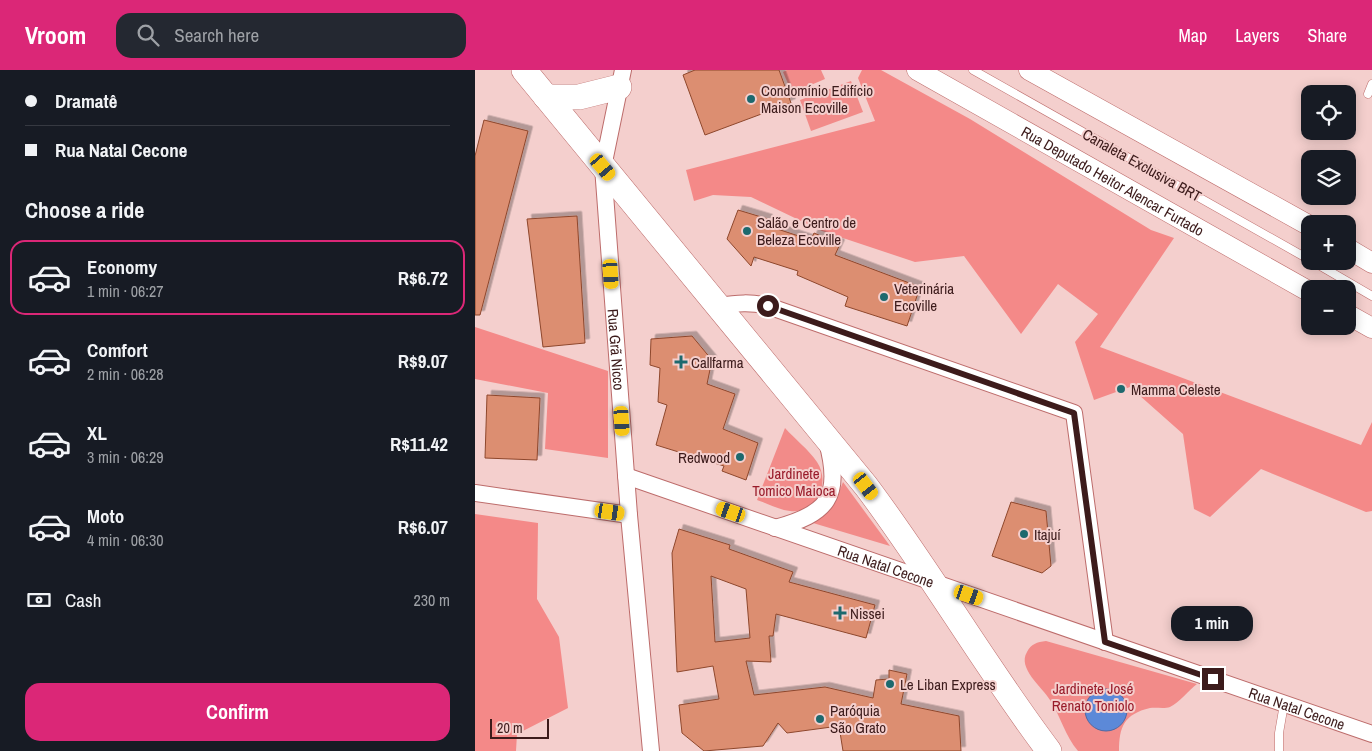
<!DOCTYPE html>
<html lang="en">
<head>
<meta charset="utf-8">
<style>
	:root { --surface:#171b24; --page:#242831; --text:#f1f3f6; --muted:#9ea1a6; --line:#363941; --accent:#db2777 }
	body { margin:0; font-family:"Archivo Narrow",sans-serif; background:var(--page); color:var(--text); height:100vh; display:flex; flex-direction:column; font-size:19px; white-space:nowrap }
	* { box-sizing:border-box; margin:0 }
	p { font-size:16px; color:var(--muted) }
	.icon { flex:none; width:28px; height:28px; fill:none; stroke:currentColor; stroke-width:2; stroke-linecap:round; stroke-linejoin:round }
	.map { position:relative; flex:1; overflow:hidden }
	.sheet { display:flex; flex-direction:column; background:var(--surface); width:475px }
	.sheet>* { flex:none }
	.hud { display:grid; align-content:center; height:110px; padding:0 25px; background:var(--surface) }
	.tools { position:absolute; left:826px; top:15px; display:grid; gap:10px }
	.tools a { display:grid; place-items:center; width:55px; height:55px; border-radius:10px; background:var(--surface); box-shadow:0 2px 12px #0003; font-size:25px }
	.scale { position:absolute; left:15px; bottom:12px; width:59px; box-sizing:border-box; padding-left:5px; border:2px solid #3c1b1b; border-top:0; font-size:14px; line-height:18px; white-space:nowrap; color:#3c1b1b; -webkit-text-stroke:4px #f4cfcd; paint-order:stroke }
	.end { position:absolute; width:22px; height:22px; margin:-11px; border:6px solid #3c1b1b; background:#fff; box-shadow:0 0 0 2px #fff }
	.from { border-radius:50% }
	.bubble { position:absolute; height:35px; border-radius:15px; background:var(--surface); box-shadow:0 2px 12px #0003; font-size:16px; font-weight:800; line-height:35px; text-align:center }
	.car { position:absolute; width:15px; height:30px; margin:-15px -8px; border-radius:6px; box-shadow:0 0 4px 1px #0007; background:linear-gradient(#f5c518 24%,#345 0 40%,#f5c518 0 76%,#345 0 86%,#f5c518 0) }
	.hud b { display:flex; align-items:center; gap:18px; height:48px; font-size:19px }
	.hud b+b { border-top:1px solid var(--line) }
	.hud i { width:12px; height:12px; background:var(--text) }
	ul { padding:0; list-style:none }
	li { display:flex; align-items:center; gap:15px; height:75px; margin:0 10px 8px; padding:0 15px; border:2px solid transparent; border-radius:15px }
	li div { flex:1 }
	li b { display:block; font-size:19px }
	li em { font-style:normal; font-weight:800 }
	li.current { border-color:var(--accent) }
	li>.icon { width:45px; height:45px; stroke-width:1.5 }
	h2 { padding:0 25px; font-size:22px; line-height:60px }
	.pay { display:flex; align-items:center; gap:12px; height:55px; padding:0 25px; font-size:19px }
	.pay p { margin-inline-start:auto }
	.cta { display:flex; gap:10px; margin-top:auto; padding:10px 25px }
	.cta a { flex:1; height:58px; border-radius:15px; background:var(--accent); color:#fff; font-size:20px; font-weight:800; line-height:58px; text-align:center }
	header { display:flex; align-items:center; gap:30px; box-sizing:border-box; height:70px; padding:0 25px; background:var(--accent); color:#fff }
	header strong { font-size:24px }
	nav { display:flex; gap:28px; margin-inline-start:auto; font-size:18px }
	.search { width:350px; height:45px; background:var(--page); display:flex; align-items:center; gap:12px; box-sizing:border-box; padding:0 18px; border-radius:15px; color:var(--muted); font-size:19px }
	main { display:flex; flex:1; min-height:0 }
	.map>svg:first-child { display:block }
</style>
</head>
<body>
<header>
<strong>Vroom</strong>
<div class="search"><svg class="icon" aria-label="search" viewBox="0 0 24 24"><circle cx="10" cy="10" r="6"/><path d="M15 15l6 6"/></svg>Search here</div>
<nav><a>Map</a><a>Layers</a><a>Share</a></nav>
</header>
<main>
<section class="sheet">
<div class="hud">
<b><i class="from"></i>Dramatê</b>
<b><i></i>Rua Natal Cecone</b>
</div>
<h2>Choose a ride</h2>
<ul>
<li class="current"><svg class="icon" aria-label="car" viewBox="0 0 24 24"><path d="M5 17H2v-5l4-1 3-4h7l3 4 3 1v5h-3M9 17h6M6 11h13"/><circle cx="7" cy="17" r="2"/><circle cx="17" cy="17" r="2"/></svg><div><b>Economy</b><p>1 min · 06:27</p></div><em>R$6.72</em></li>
<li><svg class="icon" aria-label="car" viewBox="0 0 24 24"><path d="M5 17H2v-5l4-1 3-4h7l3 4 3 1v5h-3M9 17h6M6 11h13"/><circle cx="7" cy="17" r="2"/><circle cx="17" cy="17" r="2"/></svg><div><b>Comfort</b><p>2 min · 06:28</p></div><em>R$9.07</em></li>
<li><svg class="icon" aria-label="car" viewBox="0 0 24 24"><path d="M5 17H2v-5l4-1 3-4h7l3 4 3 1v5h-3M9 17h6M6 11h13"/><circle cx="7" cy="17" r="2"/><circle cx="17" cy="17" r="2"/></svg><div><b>XL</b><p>3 min · 06:29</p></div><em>R$11.42</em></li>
<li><svg class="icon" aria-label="car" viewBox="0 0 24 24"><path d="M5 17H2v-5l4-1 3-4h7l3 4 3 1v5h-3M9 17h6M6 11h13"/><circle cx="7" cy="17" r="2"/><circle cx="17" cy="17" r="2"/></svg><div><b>Moto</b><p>4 min · 06:30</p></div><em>R$6.07</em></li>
</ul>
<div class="pay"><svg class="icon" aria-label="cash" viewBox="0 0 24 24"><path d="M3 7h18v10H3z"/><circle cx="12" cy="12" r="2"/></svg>Cash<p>230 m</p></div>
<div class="cta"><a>Confirm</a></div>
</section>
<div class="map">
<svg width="897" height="681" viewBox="0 0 897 681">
	<defs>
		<filter id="shadow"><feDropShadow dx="4.5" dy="-4.5" stdDeviation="0" flood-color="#0004"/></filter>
	</defs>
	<rect width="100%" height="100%" fill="#f4cfcd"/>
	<g fill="#f28b89">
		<path d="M312 0H346L350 9 317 23 308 2Z"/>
		<path d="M376 11 388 42 336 61 325 30Z"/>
		<path d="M310 358C320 369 334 380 342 392 356 413 342 444 315 441 304 440 292 433 282 430Z"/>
		<path d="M368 412 415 476 338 453C354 441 361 430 368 412Z"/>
		<path d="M571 571 722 614C714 620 704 633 695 637 689 639 681 637 675 638 649 644 644 657 644 681H603C590 666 586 647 575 630 567 617 542 598 552 582 556 574 562 572 571 571Z"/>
	</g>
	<g fill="#f48988">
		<path d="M387 0H406L495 49 676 160 699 168 625 277 886 375 897 352V441L891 442 786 399 735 447 719 439 708 364 655 317 619 330 600 272 623 244 583 214 546 264 489 186 440 192 347 161 276 127 238 125 219 131 211 100 400 51 383 8Z"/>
		<path d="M0 257 133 301V388L70 379 73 323 0 309Z"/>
		<path d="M0 444 63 453 62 529 84 567 93 638 42 664 41 681H0Z"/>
	</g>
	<circle fill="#5c89d8" stroke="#52689f" cx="631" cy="640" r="21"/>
	<g fill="#dc8e71" stroke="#8e472c" fill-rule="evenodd" filter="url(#shadow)">
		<path d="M220 0H304L316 33 230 65 208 5Z"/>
		<path d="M9 50 53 61 5 245H0V86Z"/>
		<path d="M263 140 293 149 290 155 336 170 339 163 365 174 360 185 445 217 432 256 370 236 373 227 322 205 323 201 279 187 276 196 252 169Z"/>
		<path d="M102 146 110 273 68 277 52 149Z"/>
		<path d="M217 266 237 290 232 314 260 324 248 359 283 373 271 410 247 401 249 396 181 375 192 335 183 332 185 298 175 295 176 269Z"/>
		<path d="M12 325 65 328 62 390 10 388Z"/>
		<path d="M536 432 571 441 576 496 567 503 517 486Z"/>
		<path d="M204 459 255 475 254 479 318 502 314 512 400 535 391 568 301 544 298 566H294L296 592 271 591 279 625 350 617 398 628 401 610 414 609V600L432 604 426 634 484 646 486 681H368L364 656 312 663 303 653 288 676 229 681 207 663 204 635 244 629 238 596 202 602 197 483ZM236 506 271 519 275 568 240 572Z"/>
	</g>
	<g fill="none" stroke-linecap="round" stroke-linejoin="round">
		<g stroke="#bd6c6b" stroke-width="9">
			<g id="service">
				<path d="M498 0 835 190"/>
				<path d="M893 24 897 14"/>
				<path d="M837 191 897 226"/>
				<path d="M804 681V663L809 634"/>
			</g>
		</g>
		<g stroke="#bd6c6b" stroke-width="18">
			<g id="minor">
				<path id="s1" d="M148 0 128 97 154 445 176 681"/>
				<path d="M244 236C262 233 276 232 293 236L599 343 630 572"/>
				<path id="s2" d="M151 406 897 664"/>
				<path d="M0 423 154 445"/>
				<path d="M300 458C353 444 367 427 352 372"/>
			</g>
		</g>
		<g stroke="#bd6c6b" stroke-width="21">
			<g id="tertiary">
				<path id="s3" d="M442 0 835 222"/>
				<path d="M554 0 835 156"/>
				<path d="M872 178 897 193"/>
				<path d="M872 244 897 258"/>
			</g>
		</g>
		<g stroke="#bd6c6b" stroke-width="26">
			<g id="primary">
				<path d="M49 0 391 416C455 501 509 595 574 681"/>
				<path d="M71 27H104L144 17"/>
			</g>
		</g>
		<use href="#service" stroke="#fff" stroke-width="8"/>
		<use href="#minor" stroke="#fff" stroke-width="16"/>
		<use href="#tertiary" stroke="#fff" stroke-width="20"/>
		<use href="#primary" stroke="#fff" stroke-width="25"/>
	</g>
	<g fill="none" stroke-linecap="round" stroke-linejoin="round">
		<path stroke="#3c1b1b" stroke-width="6" d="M293 236 599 343 630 572 738 609"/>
	</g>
	<g fill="#1d696e" stroke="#f4cfcd" stroke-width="2">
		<circle cx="276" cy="29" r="5"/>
		<circle cx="272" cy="161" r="5"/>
		<circle cx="409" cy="227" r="5"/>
		<path d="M203.5 284.5h5v5h5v5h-5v5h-5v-5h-5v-5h5z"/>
		<circle cx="646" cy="319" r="5"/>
		<circle cx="265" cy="387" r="5"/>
		<circle cx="549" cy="464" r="5"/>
		<path d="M362.5 535.5h5v5h5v5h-5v5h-5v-5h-5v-5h5z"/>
		<circle cx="415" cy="614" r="5"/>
		<circle cx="345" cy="649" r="5"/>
	</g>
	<g text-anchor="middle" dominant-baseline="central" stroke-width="4" stroke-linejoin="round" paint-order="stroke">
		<g font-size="15" fill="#3c1b1b" stroke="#f4cfcd" text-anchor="start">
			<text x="286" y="20">Condomínio Edifício<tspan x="286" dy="17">Maison Ecoville</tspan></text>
			<text x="282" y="152">Salão e Centro de<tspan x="282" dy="17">Beleza Ecoville</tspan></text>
			<text x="419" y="218">Veterinária<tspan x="419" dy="17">Ecoville</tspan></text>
			<text x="216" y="292">Callfarma</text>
			<text x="656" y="319">Mamma Celeste</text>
			<text x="255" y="387" text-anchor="end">Redwood</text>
			<text x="559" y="464">Itajuí</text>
			<text x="375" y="543">Nissei</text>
			<text x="425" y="614">Le Liban Express</text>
			<text x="355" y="640">Paróquia<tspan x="355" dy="17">São Grato</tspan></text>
		</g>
		<g font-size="15" fill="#3c1b1b" stroke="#f4cfcd">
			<text transform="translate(667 95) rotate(29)">Canaleta Exclusiva BRT</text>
			<text stroke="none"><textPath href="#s3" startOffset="225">Rua Deputado Heitor Alencar Furtado</textPath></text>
			<text stroke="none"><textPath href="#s1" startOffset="282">Rua Grã Nicco</textPath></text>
			<text stroke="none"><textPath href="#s2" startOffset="275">Rua Natal Cecone</textPath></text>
			<text stroke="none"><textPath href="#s2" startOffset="710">Rua Natal Cecone</textPath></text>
		</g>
		<g font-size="15" fill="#991b2a" stroke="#f4cfcd">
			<text x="319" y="403">Jardinete<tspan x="319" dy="17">Tomico Maioca</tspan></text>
			<text x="618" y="618">Jardinete José<tspan x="618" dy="17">Renato Toniolo</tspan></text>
		</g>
	</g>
</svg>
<div class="tools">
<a><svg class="icon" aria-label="locate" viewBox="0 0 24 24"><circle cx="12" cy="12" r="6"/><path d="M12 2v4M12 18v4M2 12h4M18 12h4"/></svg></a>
<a><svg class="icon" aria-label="layers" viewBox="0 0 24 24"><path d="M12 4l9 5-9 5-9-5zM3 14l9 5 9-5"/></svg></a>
<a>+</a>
<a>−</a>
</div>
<div class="scale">20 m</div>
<i class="end from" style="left:293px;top:236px"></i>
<i class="end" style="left:738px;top:609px"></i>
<div class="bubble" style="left:696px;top:536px;width:82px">1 min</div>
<i class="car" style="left:128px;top:97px;rotate:140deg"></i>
<i class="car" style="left:136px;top:204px;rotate:176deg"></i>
<i class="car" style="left:147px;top:351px;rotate:176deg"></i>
<i class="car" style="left:391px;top:416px;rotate:143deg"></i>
<i class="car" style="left:135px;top:442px;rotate:98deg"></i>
<i class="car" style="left:256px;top:442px;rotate:289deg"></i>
<i class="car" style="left:494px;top:525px;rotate:109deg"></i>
</div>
</main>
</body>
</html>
